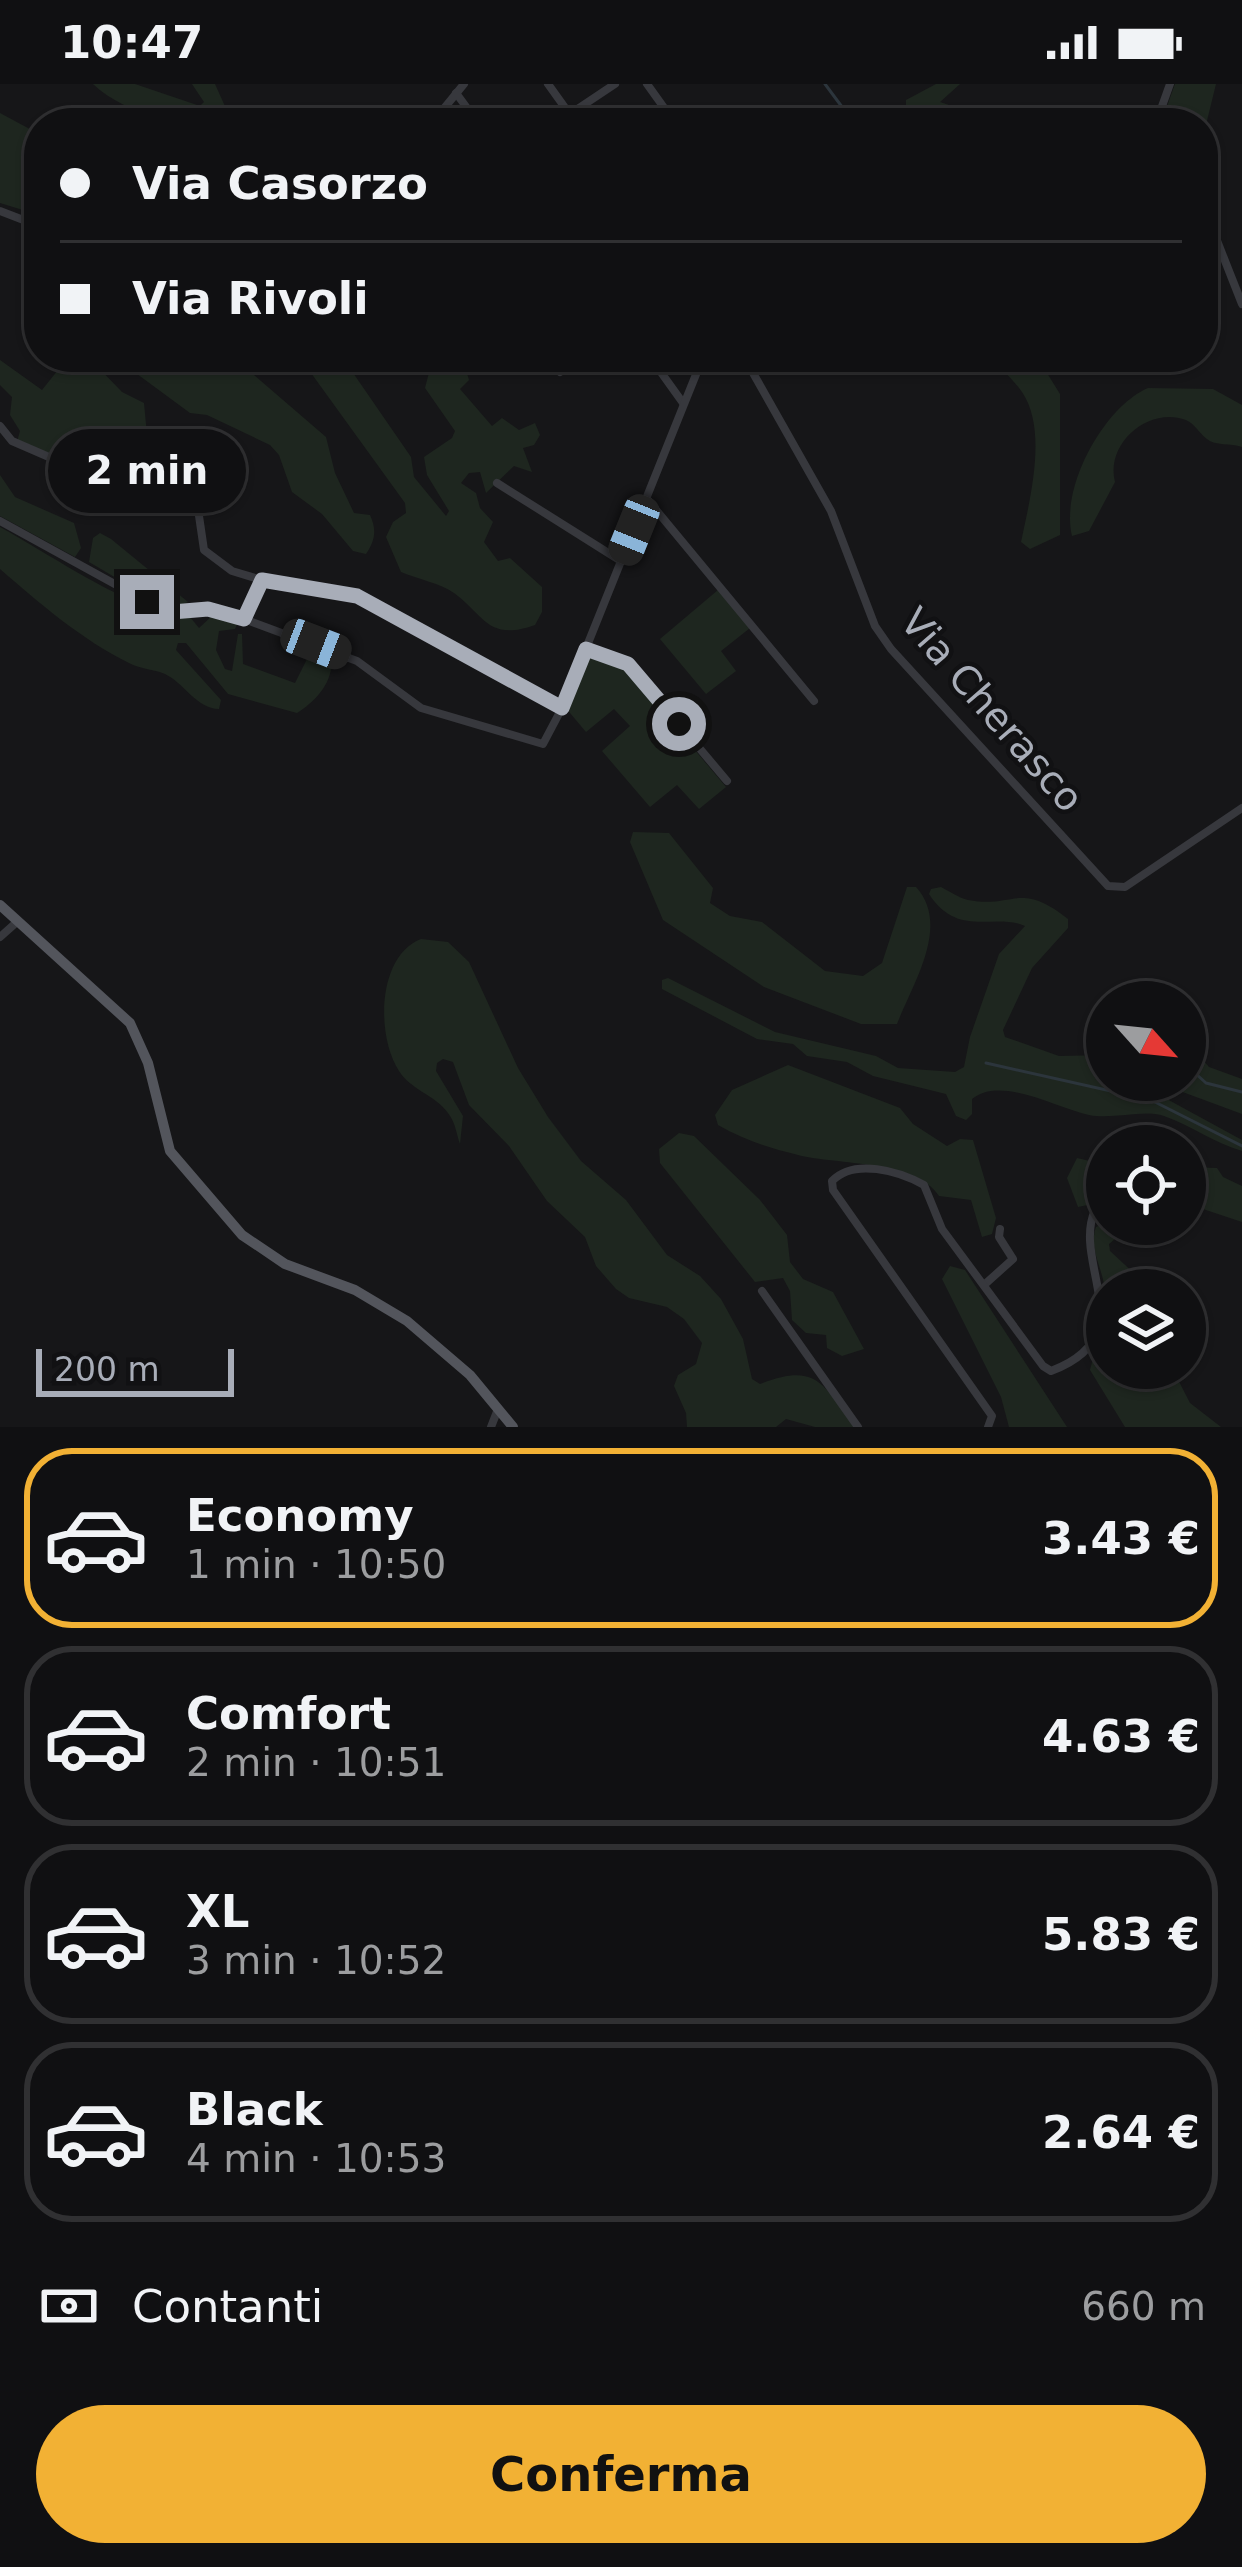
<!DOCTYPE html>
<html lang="it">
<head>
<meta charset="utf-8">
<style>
	:root { --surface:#101012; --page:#19191b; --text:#f1f3f6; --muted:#9c9d9f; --line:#303032; --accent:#f2b134 }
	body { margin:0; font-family:"DejaVu Sans",sans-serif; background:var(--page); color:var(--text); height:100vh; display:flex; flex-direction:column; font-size:45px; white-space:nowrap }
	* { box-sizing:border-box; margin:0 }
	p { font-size:39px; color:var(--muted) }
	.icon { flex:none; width:66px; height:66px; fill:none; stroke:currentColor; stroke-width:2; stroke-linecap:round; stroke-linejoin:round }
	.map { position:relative; height:1343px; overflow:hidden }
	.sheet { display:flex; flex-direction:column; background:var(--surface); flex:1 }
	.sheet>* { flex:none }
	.banner { position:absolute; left:24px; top:24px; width:1194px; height:264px; border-radius:48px; box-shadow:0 3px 9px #0004,0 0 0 3px var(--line); display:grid; align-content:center; height:264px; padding:0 36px; background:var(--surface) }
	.needle { width:78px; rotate:117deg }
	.controls { position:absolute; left:1086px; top:897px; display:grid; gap:24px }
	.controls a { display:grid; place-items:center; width:120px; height:120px; border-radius:50%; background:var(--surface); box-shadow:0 3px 9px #0004,0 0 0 3px var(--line); font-size:60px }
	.scale { position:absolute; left:36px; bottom:30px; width:198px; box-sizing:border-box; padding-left:12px; border:6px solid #a8adb8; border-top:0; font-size:33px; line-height:42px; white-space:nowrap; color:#a8adb8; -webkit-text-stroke:9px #111113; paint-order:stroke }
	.end { position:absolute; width:54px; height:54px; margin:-27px; border:15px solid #a8adb8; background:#111; box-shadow:0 0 0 6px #111 }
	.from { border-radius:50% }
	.bubble { position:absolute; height:84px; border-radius:42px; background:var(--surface); box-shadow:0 3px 9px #0004,0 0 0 3px var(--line); font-size:39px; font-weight:700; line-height:84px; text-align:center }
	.car { position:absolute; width:36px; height:72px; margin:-36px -18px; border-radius:15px; box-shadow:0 0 9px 3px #0007; background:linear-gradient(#222 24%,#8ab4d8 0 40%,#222 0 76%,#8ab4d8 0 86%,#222 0) }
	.banner b { display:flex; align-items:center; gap:42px; height:114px; font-size:45px }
	.banner b+b { border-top:3px solid var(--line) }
	.banner i { width:30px; height:30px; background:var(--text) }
	ul { padding:21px 0 0; list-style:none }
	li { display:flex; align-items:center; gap:36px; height:180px; margin:0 24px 18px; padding:0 12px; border:6px solid var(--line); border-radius:48px }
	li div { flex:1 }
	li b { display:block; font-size:45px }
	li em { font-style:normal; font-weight:700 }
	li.on { border-color:var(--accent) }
	li>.icon { width:108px; height:108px; stroke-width:1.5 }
	.pay { display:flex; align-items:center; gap:30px; height:132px; padding:0 36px; font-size:45px }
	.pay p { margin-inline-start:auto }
	.cta { display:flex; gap:24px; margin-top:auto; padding:24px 36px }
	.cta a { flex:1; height:138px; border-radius:72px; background:var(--accent); color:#111; font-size:48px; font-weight:700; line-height:138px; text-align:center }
	.status { display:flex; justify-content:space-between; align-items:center; height:84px; padding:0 60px; background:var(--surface); direction:ltr }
	.status svg { height:33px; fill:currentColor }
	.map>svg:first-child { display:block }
</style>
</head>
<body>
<div class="status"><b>10:47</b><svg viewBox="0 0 49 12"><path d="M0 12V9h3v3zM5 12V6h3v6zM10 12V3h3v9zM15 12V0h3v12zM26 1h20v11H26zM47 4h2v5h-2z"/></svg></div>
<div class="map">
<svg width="1242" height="1343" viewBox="0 0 1242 1343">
	<rect width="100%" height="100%" fill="#161618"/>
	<g fill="#1e261f">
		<path d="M93 0H135L200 22 204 18 192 0H215L228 29 225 39C177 39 129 33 93 0Z"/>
		<path d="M936 0H960L940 18 961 25 974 39 914 38 906 27V16Z"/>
		<path d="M1175 0H1216L1204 49 1207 75 1203 89V39H1161Z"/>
		<path d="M0 29 39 50V131L0 119Z"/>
		<path d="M56 273H88L122 308 144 319 149 372 171 387 167 397H155L144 410 125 413 70 376 17 358 20 347 10 331 12 313 0 301V276L42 306 62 281Z"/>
		<path d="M114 273H233L326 353 335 389 354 429 370 431C377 446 375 457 366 470L353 467 322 430 292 408 279 371 270 361 207 331 190 329Z"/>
		<path d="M294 273H339L349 283 411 373 414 393 446 432 449 427 427 391 424 373 452 354 455 347 425 304 433 273H462L469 296 460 305 492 342 502 334 519 346 535 339 540 351 534 361 523 364 532 388 514 382 486 409 480 388 469 389 461 399 476 409 480 424 493 438 484 458 498 477 510 474 542 503V528L535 541C488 558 484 531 454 509 440 499 417 495 401 488L386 453 393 438 406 429 405 419 311 289Z"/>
		<path d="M989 273H1037L1060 310V451L1030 465 1021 458C1030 415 1048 346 1022 308 1013 295 1000 284 989 273Z"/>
		<path d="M1148 304 1213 305 1242 321V363C1231 359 1215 362 1207 355 1199 349 1195 340 1186 336 1148 322 1105 360 1115 398L1089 447 1072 452C1060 403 1104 323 1148 304Z"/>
		<path d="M0 391 15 413 74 439 81 464 75 473 0 432Z"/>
		<path d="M0 443C46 468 142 534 190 533L199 544 214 530 239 536 235 545 219 547 216 566 225 585 232 587 238 550H242L243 580 295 599 308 573 319 569 331 575C334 598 315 618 297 629L228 610 186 559H178L176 566 221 616 219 625C197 625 184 599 165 590 153 585 140 585 129 579 82 556 39 519 0 485Z"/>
		<path d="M100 449 111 455 188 518 169 525 89 478 93 454Z"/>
		<path d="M718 506 750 544 721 567 736 587 706 610 660 555Z"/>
		<path d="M588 570 623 581 726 703 699 725 677 701 650 723 602 667 630 642 614 625 586 648 565 623Z"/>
		<path d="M633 748 669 749 713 804 710 819 730 832 762 838 825 887 863 892 882 879 907 803H916C951 841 913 899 897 940H861L764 903 663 836 630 758Z"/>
		<path d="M941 803C949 807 959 814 968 816 1014 825 1019 796 1068 835V844L1032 884 1003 946 1005 953 1059 972 1107 971V996H1185V958L1189 960 1209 983 1242 995V1030L1169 1003 1165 1014 1242 1056V1067C1214 1059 1192 1042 1164 1032 1142 1025 1114 1036 1089 1031 1056 1024 1000 991 972 1015V1030L966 1036 956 1032 946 1010 873 992 847 978 807 972 793 960 757 955 662 905V896L668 894 775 948 876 972 898 984 955 988 964 983 970 953 999 870 1025 842C994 828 958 855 929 810L931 805Z"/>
		<path d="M421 855 448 858 469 878 518 984 548 1033 581 1077 626 1116 667 1171 700 1192 721 1215 743 1255 752 1295 760 1300C816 1278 823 1299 854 1343H815L786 1335 776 1343H687L686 1329 674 1302 678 1291 696 1280 702 1259 684 1235 667 1223 629 1214 616 1205 596 1182 585 1153 547 1117 509 1062 469 1021 453 978 443 975 437 979 436 987 463 1032 460 1060C457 1053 456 1039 448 1029 435 1011 411 1006 399 987 376 952 377 872 421 855Z"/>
		<path d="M788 981 900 1024 913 1040 947 1062 960 1055 973 1056 996 1134 992 1150 982 1153 971 1116 939 1112C917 1076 837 1081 798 1071 769 1064 744 1056 718 1041L715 1031 732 1006Z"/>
		<path d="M679 1049 694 1052 760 1116 787 1151 790 1178 803 1195 833 1208 864 1265 842 1272 827 1264 826 1251 806 1249 792 1236 790 1207 783 1194 755 1198 660 1079 659 1065Z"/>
		<path d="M1077 1074 1107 1081V1117L1078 1123 1067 1094Z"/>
		<path d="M1185 1083 1217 1084 1223 1093 1242 1102V1138L1185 1119Z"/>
		<path d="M1107 1138 1121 1142 1122 1149 1109 1160 1110 1167 1152 1206H1107V1284H1172L1190 1319 1221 1343H1125L1090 1286C1097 1258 1108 1228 1104 1200 1100 1179 1089 1163 1096 1143Z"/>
		<path d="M950 1182 965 1186 1067 1343H1009L1001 1313 942 1195Z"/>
	</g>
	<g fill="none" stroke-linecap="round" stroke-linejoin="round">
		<g stroke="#2c353c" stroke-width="3">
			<path d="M825 0 854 39"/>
			<path d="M986 979 1151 1016 1242 1062"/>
			<path d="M1185 980 1206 999 1242 1008"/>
			<path d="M1117 1004 1144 996"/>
		</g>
		<g stroke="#37383d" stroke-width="8">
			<path d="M548 0 576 39"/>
			<path d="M647 0 675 39"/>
			<path d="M456 9 478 39"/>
			<path d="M570 30 615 0"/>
			<path d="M432 39 464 0"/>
			<path d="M1156 39 1170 0"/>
			<path d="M1203 121 1242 220"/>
			<path d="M0 127 39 142"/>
			<path d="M650 273 683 319"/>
			<path d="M744 273 831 427 875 542 891 565 1108 802 1125 803 1242 724"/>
			<path d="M560 288 580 273"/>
			<path d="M0 342 12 357 72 383 121 414 173 410 188 414 198 425 204 466 232 487 262 496"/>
			<path d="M497 399 621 477"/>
			<path d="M647 415 814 617"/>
			<path d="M0 437 162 526 208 525 244 535 357 577 421 624 543 660 562 624 703 273"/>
			<path d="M244 535 262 496 357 512 562 624"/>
			<path d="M586 565 631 583 727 697"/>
			<path d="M0 853 18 837"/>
			<path d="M984 1201 1013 1175 999 1153 1000 1145"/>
			<path d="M762 1207 858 1343"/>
			<path d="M491 1343 498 1325"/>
			<path d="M988 1343 992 1332 833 1106 832 1097C854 1074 899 1087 924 1101L942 1145 1043 1282 1051 1287C1145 1252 1071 1180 1095 1126L1107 1119"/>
		</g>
		<path stroke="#53555c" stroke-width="10" d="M0 821 130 939 148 979 170 1067 242 1151 285 1180 355 1206 407 1237 470 1291 513 1343"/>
	</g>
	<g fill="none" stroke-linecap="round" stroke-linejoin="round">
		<path stroke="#a8adb8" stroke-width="15" d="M147 518 172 528 208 525 244 535 262 496 357 512 562 624 586 565 628 580 679 640"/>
	</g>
	<g text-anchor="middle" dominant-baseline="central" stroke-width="9" stroke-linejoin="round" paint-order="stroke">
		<g font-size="39" fill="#a8adb8" stroke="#111113">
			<text transform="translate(992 626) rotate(49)">Via Cherasco</text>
		</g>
	</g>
</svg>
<div class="controls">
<a><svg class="needle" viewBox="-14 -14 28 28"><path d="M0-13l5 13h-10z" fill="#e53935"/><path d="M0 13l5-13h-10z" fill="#9c9d9f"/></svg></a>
<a><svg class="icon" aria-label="locate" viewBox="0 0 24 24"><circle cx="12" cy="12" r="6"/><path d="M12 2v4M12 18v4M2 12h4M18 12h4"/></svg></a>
<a><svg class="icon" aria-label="layers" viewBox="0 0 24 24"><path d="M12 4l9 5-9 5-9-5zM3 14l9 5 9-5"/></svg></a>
</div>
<div class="scale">200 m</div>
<i class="end from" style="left:679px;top:640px"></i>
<i class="end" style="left:147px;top:518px"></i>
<div class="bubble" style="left:48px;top:345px;width:198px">2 min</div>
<i class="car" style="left:634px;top:446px;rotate:202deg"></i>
<i class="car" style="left:316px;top:560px;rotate:111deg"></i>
<div class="banner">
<b><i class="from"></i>Via Casorzo</b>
<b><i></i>Via Rivoli</b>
</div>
</div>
<section class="sheet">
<ul>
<li class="on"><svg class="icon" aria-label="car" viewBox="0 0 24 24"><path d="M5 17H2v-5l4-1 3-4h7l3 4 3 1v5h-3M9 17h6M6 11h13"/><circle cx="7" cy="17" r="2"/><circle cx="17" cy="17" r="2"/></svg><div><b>Economy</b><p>1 min · 10:50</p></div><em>3.43 €</em></li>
<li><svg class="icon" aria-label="car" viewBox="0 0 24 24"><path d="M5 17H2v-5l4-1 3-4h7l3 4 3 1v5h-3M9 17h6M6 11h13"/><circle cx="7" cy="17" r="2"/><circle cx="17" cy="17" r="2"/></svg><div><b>Comfort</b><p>2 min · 10:51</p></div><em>4.63 €</em></li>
<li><svg class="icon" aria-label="car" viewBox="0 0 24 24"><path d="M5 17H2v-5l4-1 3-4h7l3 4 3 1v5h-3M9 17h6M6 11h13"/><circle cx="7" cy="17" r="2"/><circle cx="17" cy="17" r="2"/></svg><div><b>XL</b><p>3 min · 10:52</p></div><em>5.83 €</em></li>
<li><svg class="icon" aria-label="car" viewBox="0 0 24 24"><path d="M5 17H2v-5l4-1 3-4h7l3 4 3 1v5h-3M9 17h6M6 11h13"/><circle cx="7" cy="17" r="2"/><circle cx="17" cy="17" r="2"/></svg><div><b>Black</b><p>4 min · 10:53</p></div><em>2.64 €</em></li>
</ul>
<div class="pay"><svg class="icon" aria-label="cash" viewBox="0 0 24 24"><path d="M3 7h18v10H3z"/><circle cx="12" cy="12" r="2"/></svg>Contanti<p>660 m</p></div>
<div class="cta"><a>Conferma</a></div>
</section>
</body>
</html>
